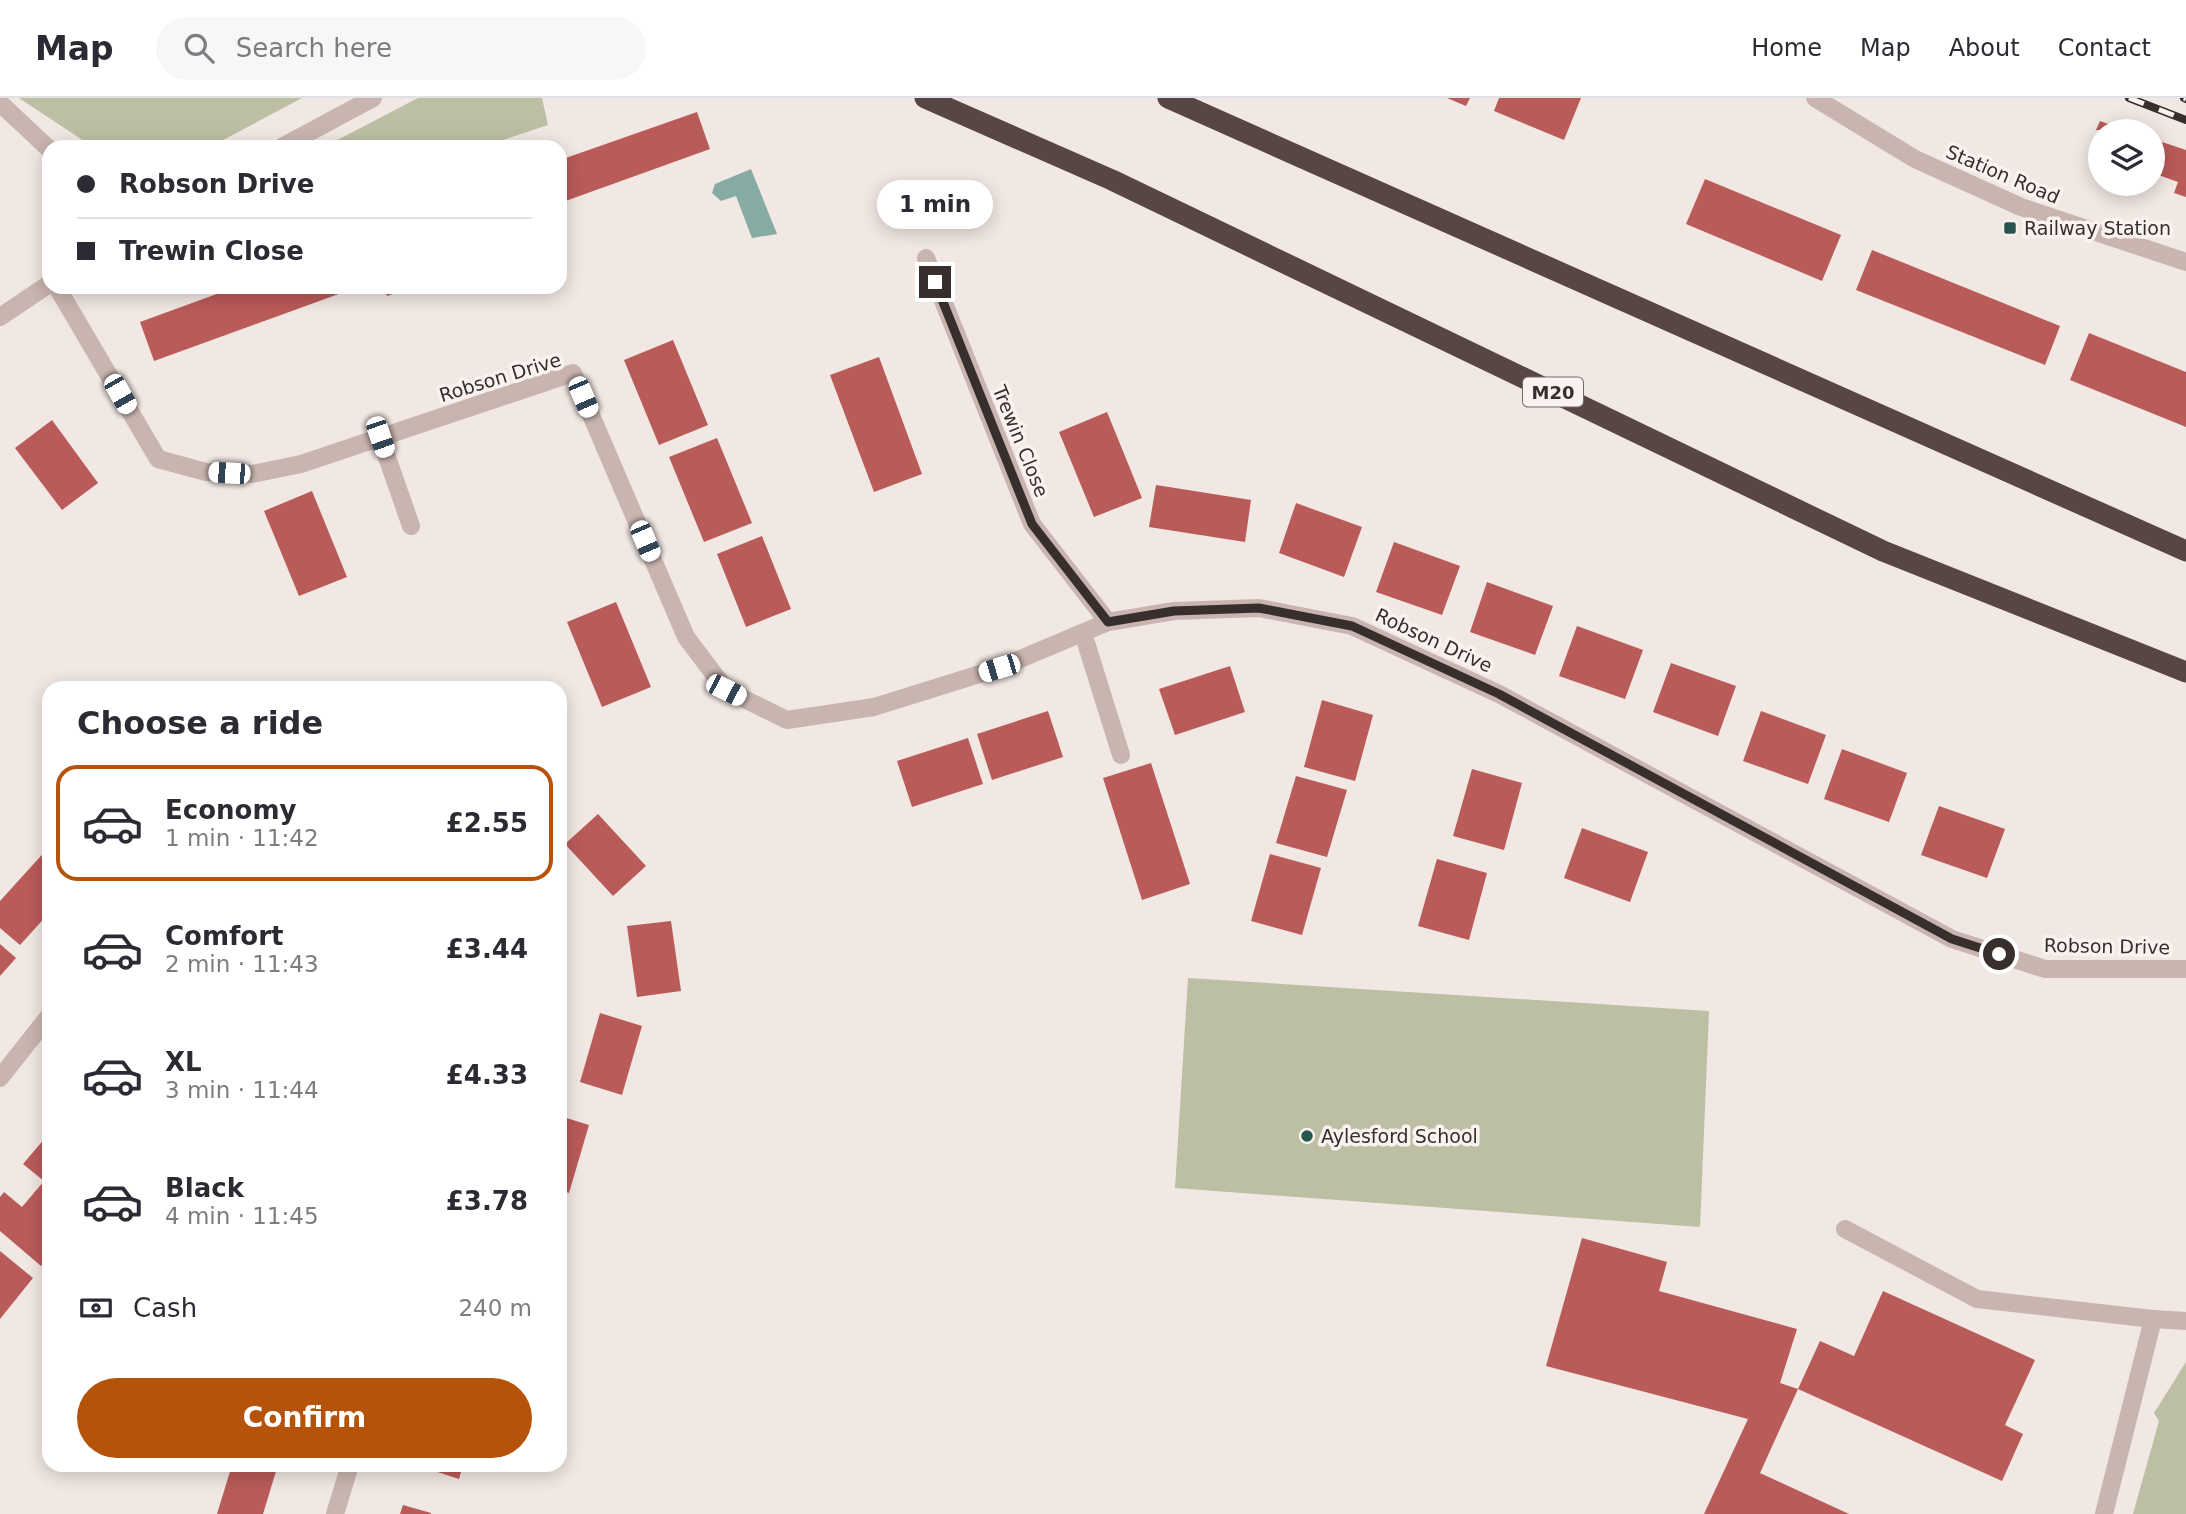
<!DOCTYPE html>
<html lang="en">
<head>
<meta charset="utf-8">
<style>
	:root { --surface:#fff; --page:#f7f7f7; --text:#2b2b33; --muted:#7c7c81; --line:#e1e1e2; --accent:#b45309 }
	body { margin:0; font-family:"DejaVu Sans",sans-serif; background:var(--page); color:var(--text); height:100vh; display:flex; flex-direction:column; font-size:26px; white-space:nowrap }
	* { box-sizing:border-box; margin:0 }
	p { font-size:23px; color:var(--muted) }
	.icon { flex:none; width:38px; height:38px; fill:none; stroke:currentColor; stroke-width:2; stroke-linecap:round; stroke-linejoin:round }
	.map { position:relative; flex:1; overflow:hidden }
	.details { position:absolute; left:42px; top:583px; width:525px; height:791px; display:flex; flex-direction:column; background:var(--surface); border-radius:21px; box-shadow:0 4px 18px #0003 }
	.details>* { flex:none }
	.top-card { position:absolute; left:42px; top:42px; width:525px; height:154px; border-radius:21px; box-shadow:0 4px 18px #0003; display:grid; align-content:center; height:154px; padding:0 35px; background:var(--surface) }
	.fabs { position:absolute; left:2088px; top:21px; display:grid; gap:14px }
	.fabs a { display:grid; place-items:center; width:77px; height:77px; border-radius:50%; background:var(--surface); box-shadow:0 4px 18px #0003; font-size:35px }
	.end { position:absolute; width:32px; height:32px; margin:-16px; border:9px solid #382e2c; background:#fff; box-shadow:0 0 0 4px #fff }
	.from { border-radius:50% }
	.bubble { position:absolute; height:49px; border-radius:24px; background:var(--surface); box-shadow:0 4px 18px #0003; font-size:23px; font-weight:800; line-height:49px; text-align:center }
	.car { position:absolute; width:21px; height:42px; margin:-21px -10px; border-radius:9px; box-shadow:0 0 5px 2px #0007; background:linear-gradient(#fff 24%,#345 0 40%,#fff 0 76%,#345 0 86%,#fff 0) }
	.top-card b { display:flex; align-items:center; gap:24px; height:66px; font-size:26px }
	.top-card b+b { border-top:2px solid var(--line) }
	.top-card i { width:18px; height:18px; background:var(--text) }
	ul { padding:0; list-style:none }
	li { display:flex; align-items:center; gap:21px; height:116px; margin:0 14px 10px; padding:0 21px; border:4px solid transparent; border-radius:21px }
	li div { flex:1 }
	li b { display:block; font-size:26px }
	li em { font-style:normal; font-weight:800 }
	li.active { border-color:var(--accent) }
	li>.icon { width:63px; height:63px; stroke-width:1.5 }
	h2 { padding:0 35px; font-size:32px; line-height:84px }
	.pay { display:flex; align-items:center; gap:18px; height:77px; padding:0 35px; font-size:26px }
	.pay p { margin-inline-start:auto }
	.action { display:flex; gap:14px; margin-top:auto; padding:14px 35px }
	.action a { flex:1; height:80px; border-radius:42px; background:var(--accent); color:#fff; font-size:28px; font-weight:800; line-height:80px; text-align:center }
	header { display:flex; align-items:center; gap:42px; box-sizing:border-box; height:98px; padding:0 35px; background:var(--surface); border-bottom:2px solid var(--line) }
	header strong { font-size:33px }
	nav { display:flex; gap:38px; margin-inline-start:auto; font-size:24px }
	.search { width:490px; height:63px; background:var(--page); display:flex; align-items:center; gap:18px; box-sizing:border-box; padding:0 24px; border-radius:38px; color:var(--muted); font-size:26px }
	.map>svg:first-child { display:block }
</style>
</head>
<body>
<header>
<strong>Map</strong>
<div class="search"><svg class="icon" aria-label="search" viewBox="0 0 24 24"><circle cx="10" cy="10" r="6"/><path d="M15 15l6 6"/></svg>Search here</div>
<nav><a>Home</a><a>Map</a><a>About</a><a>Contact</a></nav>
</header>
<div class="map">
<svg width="2186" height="1416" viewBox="0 0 2186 1416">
	<rect width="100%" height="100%" fill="#f1e7e3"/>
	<g fill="#bcbfa4">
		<path d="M19 0H302L210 49H93Z"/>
		<path d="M418 0H542L548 27 482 49H324Z"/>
		<path d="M1188 880 1709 913 1700 1129 1175 1090Z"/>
		<path d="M2186 1264V1416H2133L2159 1323 2154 1315Z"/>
	</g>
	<path fill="#85aba4" d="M751 71 777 136 752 140 736 98 721 103 712 95 715 86Z"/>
	<g fill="#b95b59">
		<path d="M1447 0H1470L1466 8Z"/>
		<path d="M1499 0H1581L1564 42 1494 13Z"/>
		<path d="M697 14 710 51 560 105V62Z"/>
		<path d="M2100 23 2127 33 2096 32Z"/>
		<path d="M2159 43 2186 52V99L2174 95 2178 84 2153 75 2155 69 2152 68V44L2158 45Z"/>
		<path d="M1705 81 1841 137 1822 183 1686 126Z"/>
		<path d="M1872 152 2060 228 2045 267 1856 192Z"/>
		<path d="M236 189H358L154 263 140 224Z"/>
		<path d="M384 189H412L387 198Z"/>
		<path d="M2089 235 2186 274V329L2070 282Z"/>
		<path d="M673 242 708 327 659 347 624 262Z"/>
		<path d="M879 259 922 376 874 394 830 277Z"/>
		<path d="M1107 314 1142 400 1094 419 1059 334Z"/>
		<path d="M52 322 98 385 62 412 15 350Z"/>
		<path d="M717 340 752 425 704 444 669 359Z"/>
		<path d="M1156 387 1251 402 1245 444 1149 429Z"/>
		<path d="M312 393 347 479 299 498 264 413Z"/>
		<path d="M1296 405 1362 429 1344 479 1279 455Z"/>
		<path d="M762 438 791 511 746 529 717 456Z"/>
		<path d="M1394 444 1460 468 1442 517 1376 494Z"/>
		<path d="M1487 484 1553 508 1535 557 1470 534Z"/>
		<path d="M616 504 651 589 602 609 567 524Z"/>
		<path d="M1577 528 1643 552 1625 601 1559 578Z"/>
		<path d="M1671 565 1736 588 1718 638 1653 614Z"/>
		<path d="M1230 568 1245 614 1175 637 1159 591Z"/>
		<path d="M1322 602 1373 617 1355 683 1304 669Z"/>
		<path d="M1048 613 1063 659 992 682 977 636Z"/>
		<path d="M1761 613 1826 637 1808 686 1743 663Z"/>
		<path d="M968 640 983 686 912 709 897 663Z"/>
		<path d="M1842 651 1907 675 1889 724 1824 701Z"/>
		<path d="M1151 665 1190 786 1142 802 1103 680Z"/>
		<path d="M1472 671 1522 685 1504 752 1453 738Z"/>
		<path d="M1296 678 1347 692 1327 759 1276 745Z"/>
		<path d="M1939 708 2005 731 1987 780 1921 757Z"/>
		<path d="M598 716 646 768 613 798 565 746Z"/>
		<path d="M1582 730 1648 754 1630 804 1564 780Z"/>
		<path d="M49 749V815L20 847 0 830V803Z"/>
		<path d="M1270 756 1321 770 1302 837 1251 823Z"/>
		<path d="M1437 761 1487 775 1469 842 1418 828Z"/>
		<path d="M671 823 681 893 637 899 627 828Z"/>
		<path d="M0 846 16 860 0 878Z"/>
		<path d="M600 915 642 928 622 997 580 984Z"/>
		<path d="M560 1018 589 1027 569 1095 560 1092Z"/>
		<path d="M46 1039 49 1042V1158L41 1168 0 1133V1099L4 1094 22 1109 44 1083 23 1066Z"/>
		<path d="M1582 1140 1667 1164 1659 1193 1797 1231 1780 1285 1798 1291 1760 1375 1849 1416H1704L1748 1321 1546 1268Z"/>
		<path d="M0 1153 33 1180 0 1221Z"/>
		<path d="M1883 1193 2035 1262 2005 1327 2023 1336 2002 1383 1798 1291 1820 1243 1854 1258Z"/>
		<path d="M232 1367H265L277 1370 263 1416H217Z"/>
		<path d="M416 1367H463L459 1381Z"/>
		<path d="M403 1407 431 1415V1416H400Z"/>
	</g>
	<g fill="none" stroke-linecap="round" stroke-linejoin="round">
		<g stroke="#c9b5af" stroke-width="18">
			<path d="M0 5 49 51"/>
			<path d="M380 339 411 428"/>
			<path d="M1083 535 1121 657"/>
			<path d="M1845 1131 1977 1201 2153 1221"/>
			<path d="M2104 1416 2153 1221 2186 1223"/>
		</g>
		<g stroke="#c9b5af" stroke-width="18">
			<path d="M926 160 1032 426 1108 524"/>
			<path d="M57 189 158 361 206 374 252 376 301 366 573 275 686 539 726 592 787 622 874 609 999 570 1108 524 1174 513 1259 510 1352 528 1499 596 1952 841 2045 871H2186"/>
			<path d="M0 980 49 918"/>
			<path d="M335 1416 350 1367"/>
		</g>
		<g stroke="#c9b5af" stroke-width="18">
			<path d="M1815 0 1915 61 2021 109 2186 164"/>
			<path d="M282 49 373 0"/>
			<path d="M0 219 49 186"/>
		</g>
		<g stroke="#584645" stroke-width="21">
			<path d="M925 0 1112 82 1883 453 2186 574"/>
			<path d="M1168 0 2186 453"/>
		</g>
		<g stroke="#382e2c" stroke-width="8">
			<g id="rail">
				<path d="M2129 0 2186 22"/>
				<path d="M2184 0 2186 1"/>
			</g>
		</g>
		<use href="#rail" stroke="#f9f2ef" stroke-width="5" stroke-dasharray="16" stroke-linecap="butt"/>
	</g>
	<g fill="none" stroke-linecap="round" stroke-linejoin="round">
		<path stroke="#382e2c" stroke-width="9" d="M935 184 1032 426 1108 524 1174 513 1259 510 1352 528 1499 596 1952 841 1999 856"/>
	</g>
	<g fill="#26564e" stroke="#f9f2ef" stroke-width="2.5">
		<rect x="2003" y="123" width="14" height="14" rx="3.5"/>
		<circle cx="1307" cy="1038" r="7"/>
	</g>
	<g text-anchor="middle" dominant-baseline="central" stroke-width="7" stroke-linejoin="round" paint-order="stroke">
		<rect fill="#f9f2ef" stroke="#726966" stroke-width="2" x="1523" y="279.5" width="60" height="29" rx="5"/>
		<g font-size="18" font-weight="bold" fill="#382e2c">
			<text x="1553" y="294">M20</text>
		</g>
		<g font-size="19" fill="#382e2c" stroke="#f9f2ef">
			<text transform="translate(2003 76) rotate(23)">Station Road</text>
			<text transform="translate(500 279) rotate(-17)">Robson Drive</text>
			<text transform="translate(1021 343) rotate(68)">Trewin Close</text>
			<text transform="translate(1434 542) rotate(25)">Robson Drive</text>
			<text transform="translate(2107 848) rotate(1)">Robson Drive</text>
		</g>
		<g font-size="19" fill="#382e2c" stroke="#f9f2ef" text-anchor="start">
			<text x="2024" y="130">Railway Station</text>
			<text x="1321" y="1038">Aylesford School</text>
		</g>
	</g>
</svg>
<div class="fabs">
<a><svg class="icon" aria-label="layers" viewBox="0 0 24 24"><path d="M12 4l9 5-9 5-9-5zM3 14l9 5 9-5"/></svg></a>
</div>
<i class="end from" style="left:1999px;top:856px"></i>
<i class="end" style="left:935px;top:184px"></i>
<div class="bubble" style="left:877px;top:82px;width:116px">1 min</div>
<i class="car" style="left:120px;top:296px;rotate:150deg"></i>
<i class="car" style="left:583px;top:299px;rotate:157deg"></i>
<i class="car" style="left:380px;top:339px;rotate:161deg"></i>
<i class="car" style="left:229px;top:375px;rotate:273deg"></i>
<i class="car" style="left:645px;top:443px;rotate:157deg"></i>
<i class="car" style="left:999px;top:570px;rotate:253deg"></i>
<i class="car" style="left:726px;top:592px;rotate:117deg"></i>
<div class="top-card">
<b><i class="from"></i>Robson Drive</b>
<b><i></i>Trewin Close</b>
</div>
<section class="details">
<h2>Choose a ride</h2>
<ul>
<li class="active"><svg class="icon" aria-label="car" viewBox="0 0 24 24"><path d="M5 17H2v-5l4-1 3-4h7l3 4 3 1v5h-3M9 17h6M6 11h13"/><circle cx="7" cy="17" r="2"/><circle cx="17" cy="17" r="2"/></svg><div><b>Economy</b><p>1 min · 11:42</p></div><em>£2.55</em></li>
<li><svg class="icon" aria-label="car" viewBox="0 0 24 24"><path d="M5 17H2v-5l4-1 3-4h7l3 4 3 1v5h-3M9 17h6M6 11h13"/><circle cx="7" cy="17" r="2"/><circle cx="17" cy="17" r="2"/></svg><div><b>Comfort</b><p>2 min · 11:43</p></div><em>£3.44</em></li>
<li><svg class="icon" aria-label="car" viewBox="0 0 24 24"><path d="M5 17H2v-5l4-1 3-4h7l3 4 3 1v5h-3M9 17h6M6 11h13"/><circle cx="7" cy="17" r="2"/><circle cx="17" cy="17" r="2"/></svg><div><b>XL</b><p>3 min · 11:44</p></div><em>£4.33</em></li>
<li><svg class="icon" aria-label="car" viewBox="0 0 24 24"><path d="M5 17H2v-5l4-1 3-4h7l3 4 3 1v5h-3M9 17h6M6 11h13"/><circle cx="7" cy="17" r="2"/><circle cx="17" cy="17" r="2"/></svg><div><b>Black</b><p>4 min · 11:45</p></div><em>£3.78</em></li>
</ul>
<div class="pay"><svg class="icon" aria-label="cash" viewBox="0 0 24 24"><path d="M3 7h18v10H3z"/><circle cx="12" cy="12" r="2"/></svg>Cash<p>240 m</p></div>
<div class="action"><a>Confirm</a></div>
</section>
</div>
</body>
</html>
